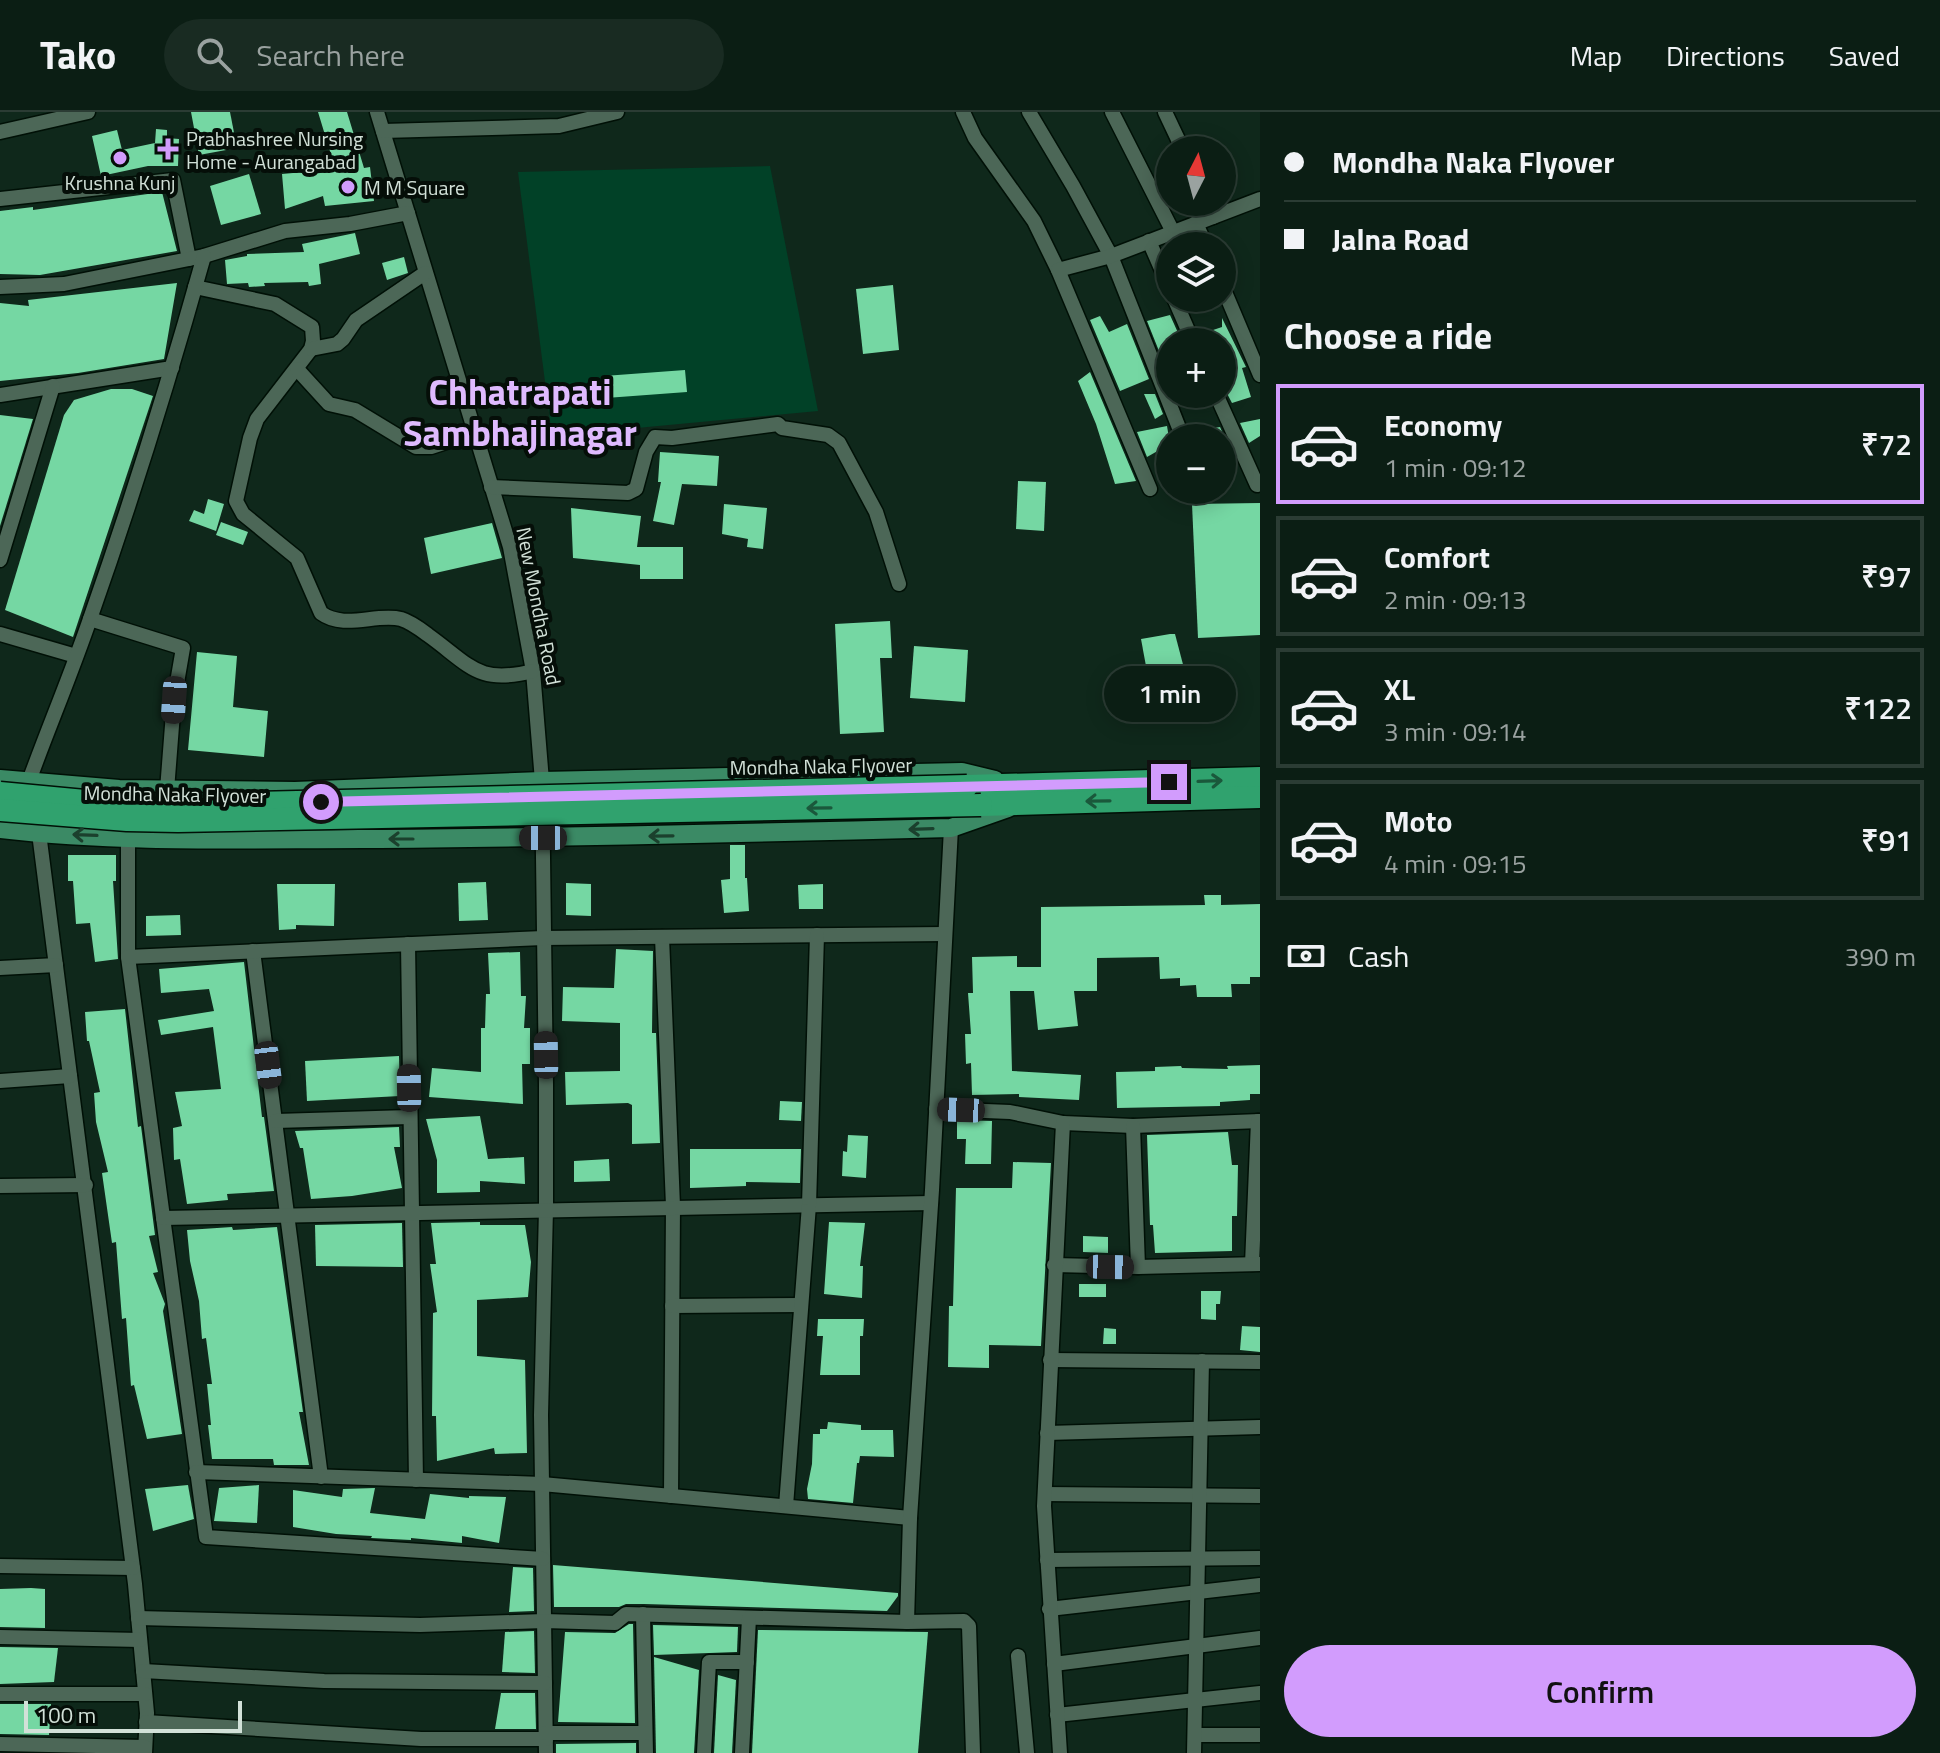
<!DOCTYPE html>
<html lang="en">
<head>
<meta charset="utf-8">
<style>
	:root { --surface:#0b1e14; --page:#192b22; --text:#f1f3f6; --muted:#9aa2a0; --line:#2b3c34; --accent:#d29cfd }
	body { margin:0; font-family:"Titillium Web",sans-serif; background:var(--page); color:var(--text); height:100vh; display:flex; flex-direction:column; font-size:30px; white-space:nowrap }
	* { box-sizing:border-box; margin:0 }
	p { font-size:26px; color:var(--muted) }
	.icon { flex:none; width:44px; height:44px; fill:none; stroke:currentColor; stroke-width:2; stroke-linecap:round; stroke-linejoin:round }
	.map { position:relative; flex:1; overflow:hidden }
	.side { display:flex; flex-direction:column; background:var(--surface); width:680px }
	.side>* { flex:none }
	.hud { display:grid; align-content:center; height:176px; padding:0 24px; background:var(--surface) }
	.needle { width:52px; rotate:6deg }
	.fabs { position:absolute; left:1156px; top:24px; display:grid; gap:16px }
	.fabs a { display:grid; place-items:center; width:80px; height:80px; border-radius:50%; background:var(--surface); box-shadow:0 4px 20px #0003,0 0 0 2px var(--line); font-size:40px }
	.scale { position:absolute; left:24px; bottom:20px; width:218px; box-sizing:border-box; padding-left:8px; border:4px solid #d2e1d8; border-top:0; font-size:22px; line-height:28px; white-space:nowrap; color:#d2e1d8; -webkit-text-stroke:6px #050e08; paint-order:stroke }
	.end { position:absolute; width:36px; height:36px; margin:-18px; border:10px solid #d29cfd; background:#111; box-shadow:0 0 0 4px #111 }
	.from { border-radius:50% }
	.bubble { position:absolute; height:56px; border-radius:28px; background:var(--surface); box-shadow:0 4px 20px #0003,0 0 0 2px var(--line); font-size:26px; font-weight:600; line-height:56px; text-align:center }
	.car { position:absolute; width:24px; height:48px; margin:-24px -12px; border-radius:10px; box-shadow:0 0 6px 2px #0007; background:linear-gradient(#222 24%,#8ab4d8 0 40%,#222 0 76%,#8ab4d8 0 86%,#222 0) }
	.hud b { display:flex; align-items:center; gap:28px; height:76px; font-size:30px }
	.hud b+b { border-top:2px solid var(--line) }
	.hud i { width:20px; height:20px; background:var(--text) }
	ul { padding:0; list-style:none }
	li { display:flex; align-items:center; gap:24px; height:120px; margin:0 16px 12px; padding:0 8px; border:4px solid var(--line); border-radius:0px }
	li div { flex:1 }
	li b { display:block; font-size:30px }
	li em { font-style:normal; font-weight:600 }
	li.on { border-color:var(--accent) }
	li>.icon { width:72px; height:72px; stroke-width:1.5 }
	h2 { padding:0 24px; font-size:36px; line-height:96px }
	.pay { display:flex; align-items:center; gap:20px; height:88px; padding:0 24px; font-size:30px }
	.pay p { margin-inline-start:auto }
	.action { display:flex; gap:16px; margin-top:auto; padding:16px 24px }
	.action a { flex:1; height:92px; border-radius:48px; background:var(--accent); color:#111; font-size:32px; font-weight:600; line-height:92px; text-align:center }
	header { display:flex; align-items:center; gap:48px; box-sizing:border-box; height:112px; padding:0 40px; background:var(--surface); border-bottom:2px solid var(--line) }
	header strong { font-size:38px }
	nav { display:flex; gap:44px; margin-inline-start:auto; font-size:28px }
	.search { width:560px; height:72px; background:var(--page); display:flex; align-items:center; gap:20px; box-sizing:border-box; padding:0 28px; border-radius:44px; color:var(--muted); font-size:30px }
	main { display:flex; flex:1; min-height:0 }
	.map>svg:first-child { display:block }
</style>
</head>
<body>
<header>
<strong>Tako</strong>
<div class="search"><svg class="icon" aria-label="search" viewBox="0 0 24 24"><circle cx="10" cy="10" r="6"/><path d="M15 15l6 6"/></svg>Search here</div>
<nav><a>Map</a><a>Directions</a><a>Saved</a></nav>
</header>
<main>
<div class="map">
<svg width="1260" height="1641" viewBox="0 0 1260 1641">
	<rect width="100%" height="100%" fill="#0f281b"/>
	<path fill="#014127" d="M770 54 818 299 552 324 518 60Z"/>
	<g fill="#75d7a3">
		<path d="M191 0H230L237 36 199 43Z"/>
		<path d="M318 0H347L364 56 370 55 374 89 325 94 323 84 285 97 282 62 304 60V63L336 59Z"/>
		<path d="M156 17 167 18V26L179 27 178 54H148L101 64 92 24 117 18 122 38 155 31Z"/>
		<path d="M249 62 261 102 221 113 210 74Z"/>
		<path d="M162 80 177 139 40 163 0 162V99L33 95V98Z"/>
		<path d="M355 121 360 142 319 152 321 172 309 174 308 170 264 171 265 174 249 175 248 171 227 172 225 148 247 144V142L304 140 302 132Z"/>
		<path d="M404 145 408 161 387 168 382 151Z"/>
		<path d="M177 171 164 247 78 261 0 269V191L29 194 28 188Z"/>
		<path d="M893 173 899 238 863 242 856 177Z"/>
		<path d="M1170 203 1179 223 1170 225V258L1167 259 1147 209Z"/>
		<path d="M1100 204 1109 220 1127 212 1149 267 1120 279 1090 208Z"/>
		<path d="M1222 206 1246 255 1242 256 1251 285 1232 291 1222 272V230H1203L1201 222 1222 215Z"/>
		<path d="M685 258 687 280 606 286 604 264Z"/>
		<path d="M1090 260 1136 369 1115 372 1096 312 1078 269Z"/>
		<path d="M111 277H132L153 284 73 525 5 498 64 303 74 288Z"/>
		<path d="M1144 282H1155L1163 302 1155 307Z"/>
		<path d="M0 303 33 307 0 414Z"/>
		<path d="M1260 307V324L1249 331 1240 311Z"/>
		<path d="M1167 314 1170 332 1147 345 1137 320Z"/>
		<path d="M1220 315 1232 342 1222 347V326H1193L1191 320Z"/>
		<path d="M660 340 719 344 717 374 682 372 674 413 653 409 661 370H658Z"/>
		<path d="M1018 369 1046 370 1044 419 1016 417Z"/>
		<path d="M208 387 224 392 216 419 189 409 194 398 204 402Z"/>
		<path d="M1260 391V523L1198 526 1192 392Z"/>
		<path d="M724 392 767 396 763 437 747 435 748 427 722 422Z"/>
		<path d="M571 396 641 404 637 435H683V467H640V453L573 446Z"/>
		<path d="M221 410 248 420 243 433 216 423Z"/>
		<path d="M492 411 502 446 431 462 424 426Z"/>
		<path d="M890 509 892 546H880L884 620 840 622 835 512Z"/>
		<path d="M1170 522H1175L1196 602 1155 603 1141 527Z"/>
		<path d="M914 534 968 538 965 590 910 586Z"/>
		<path d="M197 540 237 544 233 595 268 599 264 645 188 638Z"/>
		<path d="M730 733H745V766H747L749 799 724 801 721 768 730 767Z"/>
		<path d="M68 743H116V769H113L118 847 95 850 90 811 76 812 73 769H68Z"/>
		<path d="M486 770 488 808 459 809 458 771Z"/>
		<path d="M566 771 591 772V804L566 803Z"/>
		<path d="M277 772H335L334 814 296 813V817L279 818Z"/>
		<path d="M823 772V797H799L798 773Z"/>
		<path d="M1204 783H1221V793L1260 792V865H1250V872H1231L1232 885H1197L1196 873 1180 874V866L1160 867 1159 845 1097 846V879H1074L1078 914 1038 918 1034 879H1010L1012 959 1081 963 1079 988 1019 985V982L972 983 971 951 966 952 965 922H971L968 881H973L972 845 1017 844V855H1041V795L1205 793Z"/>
		<path d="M180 803 181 823 146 824V804Z"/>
		<path d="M616 837 653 839 652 921H656L660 1031 632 1032V993L628 991 566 993 565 960 620 959V911L562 909 563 875 614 876Z"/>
		<path d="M520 840 521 884H526L524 916H530V952H522L523 992 429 985 432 956 481 960V916H485L486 882H490L488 841Z"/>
		<path d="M244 850 262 1005H264L274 1079 227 1082 228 1088 187 1092 180 1047 174 1048 173 1016 182 1014 175 980 221 977 213 915 161 923 158 908 214 899 209 877 161 881 159 857Z"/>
		<path d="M125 897 138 1015 141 1014 155 1123 149 1124 158 1160 153 1161 165 1192 163 1199 182 1322 147 1327 134 1273 131 1274 126 1206 122 1207 116 1130 112 1131 102 1061 108 1060 96 1010 94 981 100 980 89 929H87L85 900Z"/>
		<path d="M399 944 400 984 307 989 305 949Z"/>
		<path d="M1260 953V982H1250V988L1220 990V994L1117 996 1116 960 1155 959V955L1181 954 1182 956 1228 957 1227 954Z"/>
		<path d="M780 989 802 990 801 1009 779 1008Z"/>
		<path d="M480 1004 488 1047 524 1045 525 1072 480 1069V1080L437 1081V1048L426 1007Z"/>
		<path d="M957 1008 992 1009 991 1052H965L966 1027H957Z"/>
		<path d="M399 1015 400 1035H394L402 1076 352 1084 311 1087 303 1036H300L295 1019Z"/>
		<path d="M1228 1020 1232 1053H1238L1237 1104H1232V1139L1155 1141 1153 1113H1150L1147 1023Z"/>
		<path d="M848 1023 868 1024 866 1066 842 1064 843 1039 847 1040Z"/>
		<path d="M690 1037H801L800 1071 746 1070V1074L690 1076Z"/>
		<path d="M609 1047 610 1069 574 1070V1049Z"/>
		<path d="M1013 1050 1051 1051 1041 1234 989 1233V1256L948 1255 949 1194H953L956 1076H1012Z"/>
		<path d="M480 1110V1113H525L531 1150 528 1185 477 1188V1244L525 1248 527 1341 495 1342 494 1336 437 1349 436 1304H432L433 1201 437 1200 430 1152H436L431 1111Z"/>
		<path d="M829 1110 865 1111 860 1154H863L862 1186 824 1182Z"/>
		<path d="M402 1111 403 1155 316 1154 315 1113Z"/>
		<path d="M232 1115 233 1118 277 1115 303 1300H299L309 1353H274L273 1347H212L208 1313H211L207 1272H212L206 1226 202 1227 199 1189 190 1149 187 1118Z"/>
		<path d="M1083 1124 1108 1125V1141L1083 1140Z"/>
		<rect x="1079" y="1172" width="27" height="13"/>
		<path d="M1201 1179H1221L1220 1192H1216V1208L1201 1207Z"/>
		<path d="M818 1207H864L863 1224H860V1263H820L823 1224H817Z"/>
		<path d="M1242 1214 1260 1215V1240L1240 1238Z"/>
		<path d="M1104 1216 1116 1217V1232H1103Z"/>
		<path d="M828 1310 861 1313V1318H893L894 1345 860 1344 859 1351H857L853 1391 808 1387 807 1377 812 1352 813 1322H820V1317H827Z"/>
		<path d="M188 1373 194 1407 153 1419 145 1377Z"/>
		<path d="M259 1373 257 1411 214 1409 219 1376Z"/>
		<path d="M375 1376 370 1401 425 1407 430 1382 469 1386V1384L506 1385 499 1431 462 1424V1431L411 1426V1428L371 1426 372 1424 336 1422 293 1415V1378L342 1385 343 1377Z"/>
		<path d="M553 1453 898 1481V1484L887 1499 644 1492H626L619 1495H554Z"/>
		<path d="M513 1455 533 1456 534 1499 509 1500Z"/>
		<path d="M31 1476 45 1477V1516L0 1515V1477Z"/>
		<path d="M629 1512H633L635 1611 558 1610 565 1520 615 1521Z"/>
		<path d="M653 1513 738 1515 737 1540 654 1543Z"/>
		<path d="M758 1518 928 1520 918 1641H752Z"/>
		<path d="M534 1519 535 1561 502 1560 505 1520Z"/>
		<path d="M0 1535 58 1536 54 1570 0 1572Z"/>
		<path d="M654 1545 699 1558 694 1641H656Z"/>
		<path d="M718 1563 736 1568 732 1641H714Z"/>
		<path d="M501 1581H535L536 1617H495Z"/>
		<path d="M0 1592H51L49 1623 0 1622Z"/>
		<path d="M636 1631V1641H556V1632Z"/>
	</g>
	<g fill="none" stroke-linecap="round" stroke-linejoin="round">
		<g stroke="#001006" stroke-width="17">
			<g id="minor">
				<path d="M377 0 510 435 533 559 542 669 546 972V1097L541 1303 546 1641"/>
				<path d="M963 0 975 26 1034 109 1058 158"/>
				<path d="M1029 0 1073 74 1111 144 1183 326"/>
				<path d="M1112 0 1173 120"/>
				<path d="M1165 0 1183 38"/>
				<path d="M383 19 559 14 617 0"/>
				<path d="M0 20 88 0"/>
				<path d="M0 87 173 68 189 147"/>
				<path d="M1206 90 1213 105"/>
				<path d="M1196 111 1206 134"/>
				<path d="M1149 129 1170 177"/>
				<path d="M1222 173 1260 263"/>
				<path d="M0 175 64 172 204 144 285 119 350 112 408 101"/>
				<path d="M195 175 275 192 312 215 313 229 311 237 257 307 250 326 236 389 243 402 297 446 321 501C344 518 376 501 401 507 411 510 420 517 428 523 471 554 478 573 533 559"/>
				<path d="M1174 186 1193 230"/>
				<path d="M311 237 337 232 343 227 356 208 425 161"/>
				<path d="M297 257 329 292 355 298 416 335H431L474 321"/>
				<path d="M1216 282 1257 373"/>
				<path d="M0 283 172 256"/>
				<path d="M491 375 628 381 636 377 646 340 655 325 672 326 778 312 782 316 828 323 839 331 876 400 899 472"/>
				<path d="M1150 377 1058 158 1111 144 1260 87"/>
				<path d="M0 448 53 274"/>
				<path d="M90 507 183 536 174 588 167 678"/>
				<path d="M0 522 76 544"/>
				<path d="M29 669C49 614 72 560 91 504 133 385 170 265 204 144"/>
				<path d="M39 721 135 1472 147 1601 145 1641"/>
				<path d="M128 725V845L206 1425 543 1447"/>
				<path d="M662 825 673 1094 671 1384"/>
				<path d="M408 832 416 1368"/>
				<path d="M253 839 321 1365"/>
				<path d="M128 845 543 826 945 822"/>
				<path d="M0 856 56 853"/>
				<path d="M0 969 70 964"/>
				<path d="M936 997 1010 1000 1063 1011 1133 1014 1260 1009"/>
				<path d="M276 1009 409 1005"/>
				<path d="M1133 1014 1138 1155"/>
				<path d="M0 1074 86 1073"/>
				<path d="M163 1106 931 1091"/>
				<path d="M1252 1152 1258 1009"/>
				<path d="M1054 1153 1138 1155 1260 1152"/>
				<path d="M672 1194 801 1193"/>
				<path d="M1050 1248 1260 1250"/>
				<path d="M1047 1321 1260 1315"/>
				<path d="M196 1360 542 1372 910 1406"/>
				<path d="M1045 1382 1260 1384"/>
				<path d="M786 1394 809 1093 817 823"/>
				<path d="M1047 1448 1260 1446"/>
				<path d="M0 1454 133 1456"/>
				<path d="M1049 1497 1260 1473"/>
				<path d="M643 1502 646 1641"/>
				<path d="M138 1506 420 1513 544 1509 615 1511 626 1502 907 1510 964 1509 969 1514 973 1641"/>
				<path d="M907 1510 910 1406 932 1078 951 716"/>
				<path d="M0 1525 140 1528"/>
				<path d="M1018 1544 1027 1641"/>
				<path d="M1054 1552 1260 1526"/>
				<path d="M143 1559 324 1569 545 1571"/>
				<path d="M0 1582H145"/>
				<path d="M1057 1603 1260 1581"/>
				<path d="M146 1610 421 1627H546"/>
				<path d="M546 1621H645"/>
				<path d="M1195 1623H1260"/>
				<path d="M0 1632 145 1635"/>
				<path d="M704 1641 709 1550H747"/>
				<path d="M742 1641 749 1506"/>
				<path d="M1060 1641 1044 1394 1063 1011"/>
				<path d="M1194 1641 1202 1249"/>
			</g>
		</g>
		<g stroke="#001006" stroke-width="21">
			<g id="major">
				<path d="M0 667 119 677 295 679 542 669 962 660 995 668"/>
				<path d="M0 717C120 731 242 727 363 727 559 726 755 721 951 716L1008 696"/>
			</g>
		</g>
		<g stroke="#001006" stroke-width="25">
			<g id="highway">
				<path d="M967 674 1260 666"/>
				<path d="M981 693 1260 685"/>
			</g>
		</g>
		<use href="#minor" stroke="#4c6757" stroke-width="14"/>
		<use href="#major" stroke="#3b8a65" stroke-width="18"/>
		<use href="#highway" stroke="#30a26e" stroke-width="22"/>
		<g stroke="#001006" stroke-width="25" stroke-linecap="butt">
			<g id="highway-bridge">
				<path d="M0 681 106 691 174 693 967 674"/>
				<path d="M0 698 127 708 178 709 981 693"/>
			</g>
		</g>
		<use href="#highway-bridge" stroke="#30a26e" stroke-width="22"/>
	</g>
	<defs><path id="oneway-shaft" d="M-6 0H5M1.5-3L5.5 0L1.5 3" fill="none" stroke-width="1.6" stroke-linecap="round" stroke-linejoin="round" transform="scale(2)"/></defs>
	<g stroke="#1a583b">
		<use href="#oneway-shaft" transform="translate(1210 669) rotate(-2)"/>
		<use href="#oneway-shaft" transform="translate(1098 689) rotate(179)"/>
		<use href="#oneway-shaft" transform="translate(819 696) rotate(179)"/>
	</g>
	<g stroke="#1b402d">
		<use href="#oneway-shaft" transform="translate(921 717) rotate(178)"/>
		<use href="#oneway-shaft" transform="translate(85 723) rotate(-178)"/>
		<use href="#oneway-shaft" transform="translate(661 724) rotate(179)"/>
		<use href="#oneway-shaft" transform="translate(401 727) rotate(180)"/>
	</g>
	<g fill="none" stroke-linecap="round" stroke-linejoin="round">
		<path stroke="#d29cfd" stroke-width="10" d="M321 690 1169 670"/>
	</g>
	<g fill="#d29cfd" stroke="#050e08" stroke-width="3">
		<path d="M164 25h8v8h8v8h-8v8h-8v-8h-8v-8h8z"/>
		<circle cx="120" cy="46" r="8"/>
		<circle cx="348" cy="75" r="8"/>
	</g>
	<g text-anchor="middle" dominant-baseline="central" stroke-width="8" stroke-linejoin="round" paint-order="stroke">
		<g font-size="20" fill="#d2e1d8" stroke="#050e08" text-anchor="start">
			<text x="186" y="26">Prabhashree Nursing<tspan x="186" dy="23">Home - Aurangabad</tspan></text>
			<text x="120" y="70" text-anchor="middle">Krushna Kunj</text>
			<text x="364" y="75">M M Square</text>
		</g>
		<g font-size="20" fill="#d2e1d8" stroke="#050e08">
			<text transform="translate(539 494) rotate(79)">New Mondha Road</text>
			<text transform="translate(821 654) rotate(-1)">Mondha Naka Flyover</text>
			<text transform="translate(175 682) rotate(1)">Mondha Naka Flyover</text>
		</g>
		<g font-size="36" font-weight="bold" fill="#dfbafe" stroke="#050e08">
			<text x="520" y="279">Chhatrapati<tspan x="520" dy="41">Sambhajinagar</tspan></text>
		</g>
	</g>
</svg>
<div class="fabs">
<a><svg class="needle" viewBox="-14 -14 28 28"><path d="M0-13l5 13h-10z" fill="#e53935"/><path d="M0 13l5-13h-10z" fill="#9aa2a0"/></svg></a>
<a><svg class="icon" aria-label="layers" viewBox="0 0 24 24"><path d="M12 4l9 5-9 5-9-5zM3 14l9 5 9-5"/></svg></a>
<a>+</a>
<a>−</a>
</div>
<div class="scale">100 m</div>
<i class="end from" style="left:321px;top:690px"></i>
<i class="end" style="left:1169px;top:670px"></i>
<div class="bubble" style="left:1104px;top:554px;width:132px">1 min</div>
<i class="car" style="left:174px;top:588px;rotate:184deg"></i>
<i class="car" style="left:543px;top:726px;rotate:270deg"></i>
<i class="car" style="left:546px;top:943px;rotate:359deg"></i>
<i class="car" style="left:268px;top:953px;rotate:173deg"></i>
<i class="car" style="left:409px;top:976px;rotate:359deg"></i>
<i class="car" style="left:961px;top:998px;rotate:272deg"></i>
<i class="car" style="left:1110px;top:1155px;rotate:91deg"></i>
</div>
<section class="side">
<div class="hud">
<b><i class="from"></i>Mondha Naka Flyover</b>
<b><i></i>Jalna Road</b>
</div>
<h2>Choose a ride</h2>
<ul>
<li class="on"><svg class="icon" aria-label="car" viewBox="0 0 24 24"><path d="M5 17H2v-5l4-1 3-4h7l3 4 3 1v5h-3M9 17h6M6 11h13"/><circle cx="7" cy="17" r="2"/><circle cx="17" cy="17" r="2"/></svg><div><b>Economy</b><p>1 min · 09:12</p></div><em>₹72</em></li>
<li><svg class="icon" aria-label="car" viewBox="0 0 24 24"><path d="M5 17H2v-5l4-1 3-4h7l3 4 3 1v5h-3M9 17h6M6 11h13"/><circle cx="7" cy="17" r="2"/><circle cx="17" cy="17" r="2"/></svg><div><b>Comfort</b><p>2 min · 09:13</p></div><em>₹97</em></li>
<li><svg class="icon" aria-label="car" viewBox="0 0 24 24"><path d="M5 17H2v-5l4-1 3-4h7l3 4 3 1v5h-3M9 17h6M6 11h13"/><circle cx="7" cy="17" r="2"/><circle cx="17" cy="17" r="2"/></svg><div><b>XL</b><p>3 min · 09:14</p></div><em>₹122</em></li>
<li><svg class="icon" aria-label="car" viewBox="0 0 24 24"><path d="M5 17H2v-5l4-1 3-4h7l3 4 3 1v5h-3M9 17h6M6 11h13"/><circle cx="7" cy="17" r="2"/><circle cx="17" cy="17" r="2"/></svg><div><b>Moto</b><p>4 min · 09:15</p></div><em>₹91</em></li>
</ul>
<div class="pay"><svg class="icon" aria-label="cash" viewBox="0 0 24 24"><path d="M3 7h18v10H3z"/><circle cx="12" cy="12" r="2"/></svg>Cash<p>390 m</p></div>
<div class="action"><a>Confirm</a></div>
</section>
</main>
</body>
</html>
